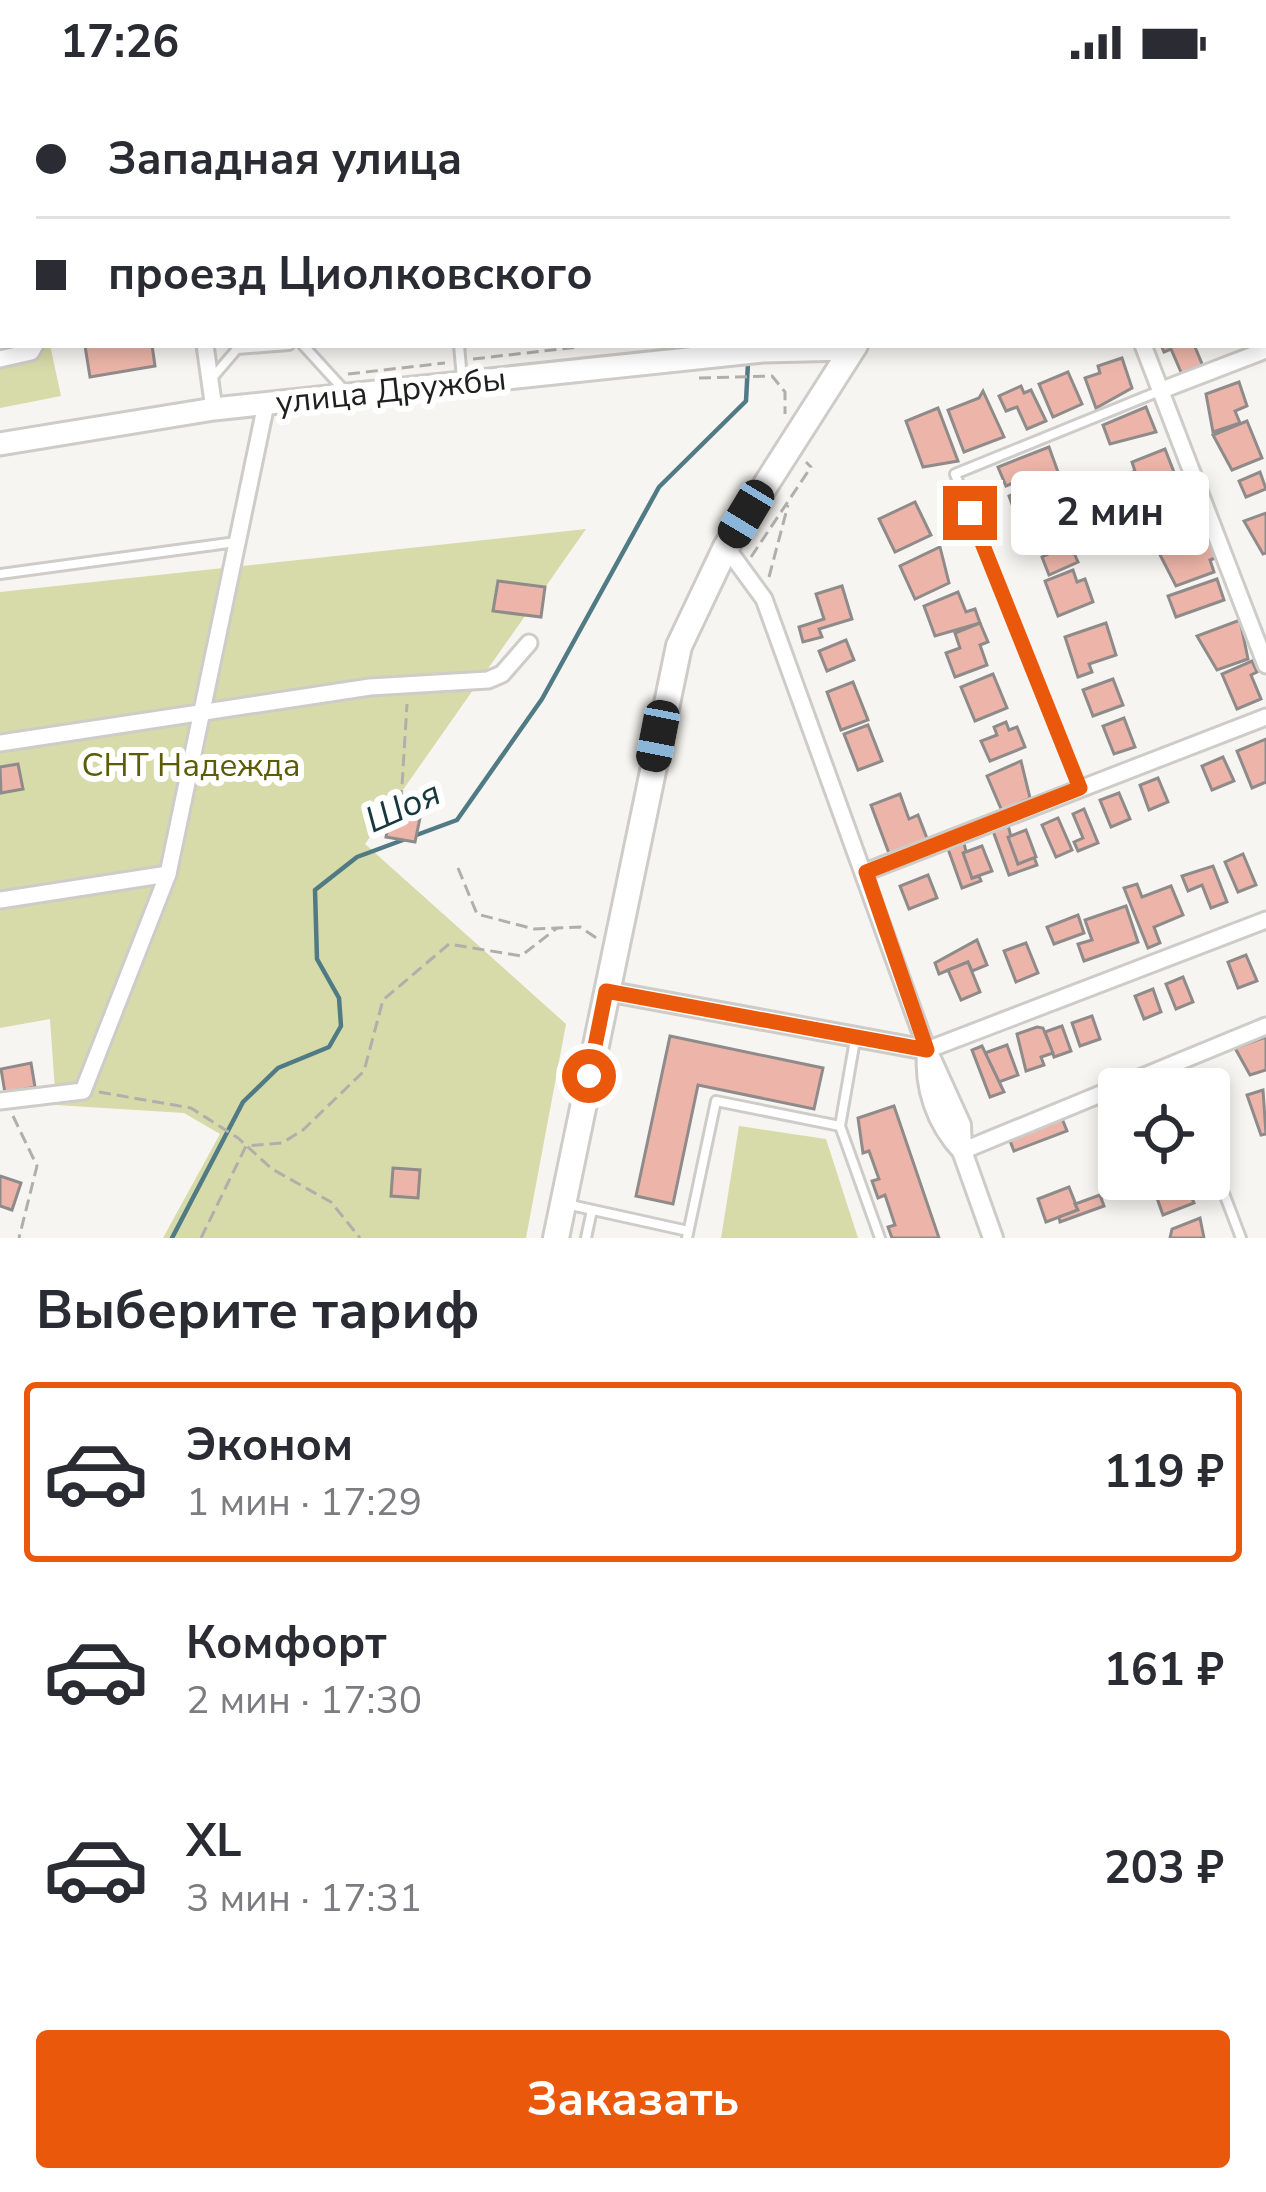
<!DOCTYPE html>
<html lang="ru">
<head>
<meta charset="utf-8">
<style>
	:root { --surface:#fff; --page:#f7f7f7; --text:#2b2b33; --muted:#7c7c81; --line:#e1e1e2; --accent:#ea580c }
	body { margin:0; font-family:"Nunito Sans",sans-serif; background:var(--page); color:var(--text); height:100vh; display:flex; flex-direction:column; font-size:45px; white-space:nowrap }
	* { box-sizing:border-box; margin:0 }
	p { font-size:39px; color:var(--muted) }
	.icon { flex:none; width:66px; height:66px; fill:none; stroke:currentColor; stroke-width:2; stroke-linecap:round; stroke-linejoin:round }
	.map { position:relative; height:1154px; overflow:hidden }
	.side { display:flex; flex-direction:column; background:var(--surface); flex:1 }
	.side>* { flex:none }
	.top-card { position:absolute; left:0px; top:0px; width:1266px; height:264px; box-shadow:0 6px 18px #0003; display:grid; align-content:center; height:264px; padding:0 36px; background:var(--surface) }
	.buttons { position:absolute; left:1098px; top:984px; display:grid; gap:24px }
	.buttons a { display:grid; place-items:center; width:132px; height:132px; border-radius:12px; background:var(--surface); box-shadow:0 6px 18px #0003; font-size:60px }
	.end { position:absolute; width:54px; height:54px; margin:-27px; border:15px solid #ea580c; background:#fff; box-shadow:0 0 0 6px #fff }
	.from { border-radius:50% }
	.bubble { position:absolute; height:84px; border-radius:12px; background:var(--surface); box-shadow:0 6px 18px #0003; font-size:39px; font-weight:700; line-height:84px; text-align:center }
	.car { position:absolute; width:36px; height:72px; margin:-36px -18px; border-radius:15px; box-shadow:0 0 9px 3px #0007; background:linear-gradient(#222 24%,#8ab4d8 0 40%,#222 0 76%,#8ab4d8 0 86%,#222 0) }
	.top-card b { display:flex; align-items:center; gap:42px; height:114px; font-size:45px }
	.top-card b+b { border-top:3px solid var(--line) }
	.top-card i { width:30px; height:30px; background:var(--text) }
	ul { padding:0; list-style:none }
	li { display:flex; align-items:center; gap:36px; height:180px; margin:0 24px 18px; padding:0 12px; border:6px solid transparent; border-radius:12px }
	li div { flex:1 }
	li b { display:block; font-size:45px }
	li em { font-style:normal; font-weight:700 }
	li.on { border-color:var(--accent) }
	li>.icon { width:108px; height:108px; stroke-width:1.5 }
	h2 { padding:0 36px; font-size:54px; line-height:144px }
	.button { display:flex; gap:24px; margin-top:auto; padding:24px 36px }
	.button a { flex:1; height:138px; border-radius:12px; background:var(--accent); color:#fff; font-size:48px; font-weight:700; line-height:138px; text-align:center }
	.status { display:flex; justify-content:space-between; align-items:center; height:84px; padding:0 60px; background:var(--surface); direction:ltr }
	.status svg { height:33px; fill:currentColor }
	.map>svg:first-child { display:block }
</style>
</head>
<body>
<div class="status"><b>17:26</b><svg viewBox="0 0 49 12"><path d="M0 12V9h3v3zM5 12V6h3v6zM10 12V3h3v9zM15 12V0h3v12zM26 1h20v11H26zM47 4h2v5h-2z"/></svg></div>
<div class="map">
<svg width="1266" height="1154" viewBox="0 0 1266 1154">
	<rect width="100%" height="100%" fill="#f7f5f1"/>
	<path fill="#fbe4ef" d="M338 0H868L869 2 338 3Z"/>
	<g fill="#d7daa9">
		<path d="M0 21 3 261H50L61 312 0 324Z"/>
		<path d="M586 445 365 760 566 940 526 1154H163L220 1050 184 1029 56 1021 50 935 0 944V508Z"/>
		<path d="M739 1042 826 1055 858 1154H721Z"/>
	</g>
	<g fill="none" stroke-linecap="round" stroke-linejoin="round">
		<g stroke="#507b85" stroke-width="4.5">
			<path d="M944 0V3"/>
			<path d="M172 1154 243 1018 278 984 329 963 341 942 339 914 317 875 315 806 357 773 457 736 542 615 659 403 746 317 748 279"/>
		</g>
	</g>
	<g fill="#edb5a9" stroke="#8f8b8a" stroke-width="3">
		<path d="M152 261 155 282 90 293 85 262Z"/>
		<path d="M1161 261H1201L1195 263 1205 287 1184 295 1171 265 1164 268Z"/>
		<path d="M1122 274 1132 304 1096 324 1085 294 1100 289 1098 282Z"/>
		<path d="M1068 288 1082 320 1053 333 1039 300Z"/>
		<path d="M1239 298 1247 322 1235 327 1240 339 1213 348 1206 310Z"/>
		<path d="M1021 302 1024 309 1031 306 1046 337 1027 345 1017 323 1006 327 999 312Z"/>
		<path d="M983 307 1004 353 964 368 948 326 979 314Z"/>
		<path d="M1146 323 1156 348 1110 360 1103 341Z"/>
		<path d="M938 324 958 377 923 383 906 337Z"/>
		<path d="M1247 337 1262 374 1232 386 1213 351Z"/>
		<path d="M1049 363 1058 388 1015 404 1013 399 1006 402 998 383Z"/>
		<path d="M1165 365 1177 396 1139 411 1130 389 1135 387 1132 378Z"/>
		<path d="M1260 388 1266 405 1246 413 1239 397Z"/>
		<path d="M1022 406 1027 420 1061 407 1067 421 1052 427 1061 451 1037 460 1029 438 1020 442 1009 412Z"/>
		<path d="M1184 410 1205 449 1169 462 1155 421Z"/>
		<path d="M915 418 931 451 895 468 879 435Z"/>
		<path d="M1266 429V469L1263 470 1244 437Z"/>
		<path d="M1211 454 1218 473 1210 476 1214 488 1176 502 1159 469Z"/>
		<path d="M1070 460 1078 478 1049 491 1042 473Z"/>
		<path d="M940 463 949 499 915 515 900 482Z"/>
		<path d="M1073 486 1077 498 1085 495 1093 518 1058 532 1045 497Z"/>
		<path d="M1217 495 1224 516 1176 533 1168 512Z"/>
		<path d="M498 497 545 503 541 533 493 527Z"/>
		<path d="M842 502 852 535 819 545 822 553 803 558 799 543 824 535 816 510Z"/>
		<path d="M958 508 966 528 975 525 980 539 935 552 924 522Z"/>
		<path d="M1240 536 1248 575 1217 586 1197 552Z"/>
		<path d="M980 539 988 558 980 561 987 581 955 593 946 569 960 564 955 549Z"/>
		<path d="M1106 539 1116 571 1089 580 1092 588 1078 593 1065 553Z"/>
		<path d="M846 556 854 576 827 587 819 567Z"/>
		<path d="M1252 577 1257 588 1251 591 1261 615 1237 625 1222 590Z"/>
		<path d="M993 590 1007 624 975 637 961 603Z"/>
		<path d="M1113 595 1123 621 1093 632 1083 606Z"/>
		<path d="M853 598 868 636 841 646 827 608Z"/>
		<path d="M1124 634 1135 663 1114 670 1103 642Z"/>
		<path d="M1006 638 1009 646 1017 643 1025 663 990 677 981 657 997 651 994 643Z"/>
		<path d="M868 641 882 677 858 686 844 650Z"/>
		<path d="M1266 655V698L1252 704 1237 667Z"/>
		<path d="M1223 673 1234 697 1212 706 1202 682Z"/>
		<path d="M1021 677 1030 714 1002 727 987 692Z"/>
		<path d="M18 680 23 705 1 709 0 683Z"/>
		<path d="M1158 694 1168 718 1149 726 1140 701Z"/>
		<path d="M1119 709 1130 735 1111 743 1100 716Z"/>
		<path d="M900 710 909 735 918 731 928 757 890 772 871 721Z"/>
		<path d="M1084 725 1098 759 1078 767 1074 758 1083 754 1073 730Z"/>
		<path d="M391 728 420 734 415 758 386 753Z"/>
		<path d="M1058 734 1072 766 1056 773 1042 741Z"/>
		<path d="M1008 741 1018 780 1034 773 1037 781 1009 791 993 747Z"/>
		<path d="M1026 746 1036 773 1018 780 1008 753Z"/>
		<path d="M964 759 972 794 979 792 981 797 962 804 948 765Z"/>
		<path d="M982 762 992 787 972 794 963 769Z"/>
		<path d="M1243 770 1256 801 1238 808 1225 778Z"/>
		<path d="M1213 782 1227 818 1211 824 1202 801 1188 807 1182 792Z"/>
		<path d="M928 791 937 814 909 825 900 802Z"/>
		<path d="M1137 800 1142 813 1171 802 1183 831 1154 843 1160 859 1148 864 1124 804Z"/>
		<path d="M1126 822 1138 858 1084 877 1078 860 1092 856 1085 836Z"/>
		<path d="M1078 831 1084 849 1054 860 1047 843Z"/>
		<path d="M977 856 987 881 972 887 968 878 939 890 935 879Z"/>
		<path d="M1026 859 1038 889 1016 898 1004 867Z"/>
		<path d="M1246 871 1257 897 1238 904 1228 878Z"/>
		<path d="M968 878 980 908 961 916 948 886Z"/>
		<path d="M1183 893 1193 918 1176 925 1166 900Z"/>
		<path d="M1153 905 1161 928 1144 935 1135 912Z"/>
		<path d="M1092 932 1100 955 1080 962 1072 939Z"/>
		<path d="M1062 942 1071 967 1054 973 1045 948Z"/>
		<path d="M1037 943 1043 944 1053 969 1041 973 1044 981 1026 987 1017 950Z"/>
		<path d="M670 952 823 984 814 1025 698 1001 673 1120 636 1112Z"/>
		<path d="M1266 953V986L1250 991 1235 964Z"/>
		<path d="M1007 961 1018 991 996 999 985 969Z"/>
		<path d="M982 962 1004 1008 990 1013 972 966Z"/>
		<path d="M31 979 35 1003 5 1009 1 985Z"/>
		<path d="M1263 1006 1266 1050 1261 1051 1247 1011Z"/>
		<path d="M894 1022 939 1154H892L888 1143 895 1141 885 1111 878 1114 872 1097 879 1095 869 1067 863 1069 858 1034Z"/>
		<path d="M1061 1032 1067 1047 1014 1067 1008 1052Z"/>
		<path d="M393 1084 420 1086 418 1114 391 1112Z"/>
		<path d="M0 1092 21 1099 12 1126 0 1122Z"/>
		<path d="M1187 1102 1194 1119 1163 1131 1157 1114Z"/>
		<path d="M1069 1103 1078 1126 1046 1138 1038 1115Z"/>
		<path d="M1100 1111 1104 1122 1060 1138 1059 1133 1078 1126 1075 1120Z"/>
		<path d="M1200 1134 1204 1154H1170L1172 1145Z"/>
	</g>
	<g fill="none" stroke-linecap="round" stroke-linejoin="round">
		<g stroke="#ceccc9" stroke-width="14">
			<g id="service">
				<path d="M432 0V3"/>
				<path d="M529 0 530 3"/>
				<path d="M784 0 785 3"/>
				<path d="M303 261 344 306"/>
				<path d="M459 261 462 295"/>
				<path d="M213 293 237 265 289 261"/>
				<path d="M0 490 236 458"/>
				<path d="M1079 703 955 390 1162 306"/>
				<path d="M855 956 840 1042 880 1154"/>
				<path d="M1174 980 1184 1005"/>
				<path d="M1209 1070 1241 1154"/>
				<path d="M566 1120 688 1147"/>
				<path d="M586 1154 592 1126"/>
				<path d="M687 1154 716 1017 840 1042"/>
			</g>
		</g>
		<g stroke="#ceccc9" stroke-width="21">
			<g id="minor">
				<path d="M169 0V3"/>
				<path d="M0 50 3 64"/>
				<path d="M205 261 214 325"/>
				<path d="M1143 261 1266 581"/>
				<path d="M0 275 31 268 35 261"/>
				<path d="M1162 306 1266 266"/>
				<path d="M726 463 764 515 927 966 1266 836"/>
				<path d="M0 659 370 603 488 596 502 590 529 559"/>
				<path d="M865 788 1266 633"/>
				<path d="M0 816 168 790"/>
				<path d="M0 1017 83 1007 168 790 266 320"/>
				<path d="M962 1067 1266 942"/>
			</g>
		</g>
		<g stroke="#ceccc9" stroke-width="24">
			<g id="tertiary">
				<path d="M606 907 927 966"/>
				<path d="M927 966 961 1041 962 1067 993 1154"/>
				<path d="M927 966C924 1004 936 1039 962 1067"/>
			</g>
		</g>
		<g stroke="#ceccc9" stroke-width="27">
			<path id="secondary" d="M0 360 214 325 763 267 849 265"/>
		</g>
		<g stroke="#ceccc9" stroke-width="30">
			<g id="primary">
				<path d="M1263 71 1266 69"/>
				<path d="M556 1154 679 562 726 463 855 261"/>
			</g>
		</g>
		<g stroke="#b1afac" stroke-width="3" stroke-dasharray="12 6" stroke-linecap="butt">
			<path d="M870 0 871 3"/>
			<path d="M473 275 596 261"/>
			<path d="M348 290 445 279"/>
			<path d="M699 294 772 292 785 308V330"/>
			<path d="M751 473 811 383 806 378"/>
			<path d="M769 493 788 421"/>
			<path d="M401 718 407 620"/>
			<path d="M458 784 477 830 534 845 580 843 598 855"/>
			<path d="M99 1008 191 1024 238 1054 272 1085 331 1118 360 1154"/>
			<path d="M13 1032 37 1082 19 1154"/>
			<path d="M201 1154 246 1062 282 1059 303 1046 364 987 383 916 449 860 521 872 557 844"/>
		</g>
		<use href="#service" stroke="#fff" stroke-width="8"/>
		<use href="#minor" stroke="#fff" stroke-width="15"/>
		<use href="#tertiary" stroke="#fff" stroke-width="18"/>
		<use href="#secondary" stroke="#fff" stroke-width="21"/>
		<use href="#primary" stroke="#fff" stroke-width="24"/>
	</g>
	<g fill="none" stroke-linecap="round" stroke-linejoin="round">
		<path stroke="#ea580c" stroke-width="15" d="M589 992 606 907 927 966 866 788 1080 704 970 429"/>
	</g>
	<g text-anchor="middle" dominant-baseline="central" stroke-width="12" stroke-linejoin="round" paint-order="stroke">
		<g font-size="33" fill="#201f1e" stroke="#fff">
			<text transform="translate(391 307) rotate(-6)">улица Дружбы</text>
		</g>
		<g font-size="33" fill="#5b5c05" stroke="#fff">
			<text x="191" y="681">СНТ Надежда</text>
		</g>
		<g font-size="36" font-style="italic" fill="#17383e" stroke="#fff">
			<text transform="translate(403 723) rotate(-24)">Шоя</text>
		</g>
	</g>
</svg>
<div class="buttons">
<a><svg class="icon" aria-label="locate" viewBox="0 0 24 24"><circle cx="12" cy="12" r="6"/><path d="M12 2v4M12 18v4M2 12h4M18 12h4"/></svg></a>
</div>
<i class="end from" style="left:589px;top:992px"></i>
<i class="end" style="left:970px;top:429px"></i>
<div class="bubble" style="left:1011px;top:387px;width:198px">2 мин</div>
<i class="car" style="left:746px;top:430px;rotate:211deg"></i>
<i class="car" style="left:658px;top:652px;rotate:191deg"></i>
<div class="top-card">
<b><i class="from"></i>Западная улица</b>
<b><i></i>проезд Циолковского</b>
</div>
</div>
<section class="side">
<h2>Выберите тариф</h2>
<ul>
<li class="on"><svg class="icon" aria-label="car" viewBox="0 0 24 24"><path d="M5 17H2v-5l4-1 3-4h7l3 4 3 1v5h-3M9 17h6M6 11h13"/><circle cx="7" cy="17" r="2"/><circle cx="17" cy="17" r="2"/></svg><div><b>Эконом</b><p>1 мин · 17:29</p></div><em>119 ₽</em></li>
<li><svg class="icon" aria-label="car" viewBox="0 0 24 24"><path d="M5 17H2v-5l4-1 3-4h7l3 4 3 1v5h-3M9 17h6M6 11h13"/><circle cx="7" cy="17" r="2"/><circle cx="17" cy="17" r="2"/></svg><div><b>Комфорт</b><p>2 мин · 17:30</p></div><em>161 ₽</em></li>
<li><svg class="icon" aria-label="car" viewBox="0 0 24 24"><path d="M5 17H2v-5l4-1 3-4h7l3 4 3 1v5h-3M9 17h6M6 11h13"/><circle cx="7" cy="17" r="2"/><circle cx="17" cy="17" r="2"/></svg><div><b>XL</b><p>3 мин · 17:31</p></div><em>203 ₽</em></li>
</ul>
<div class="button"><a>Заказать</a></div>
</section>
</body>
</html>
